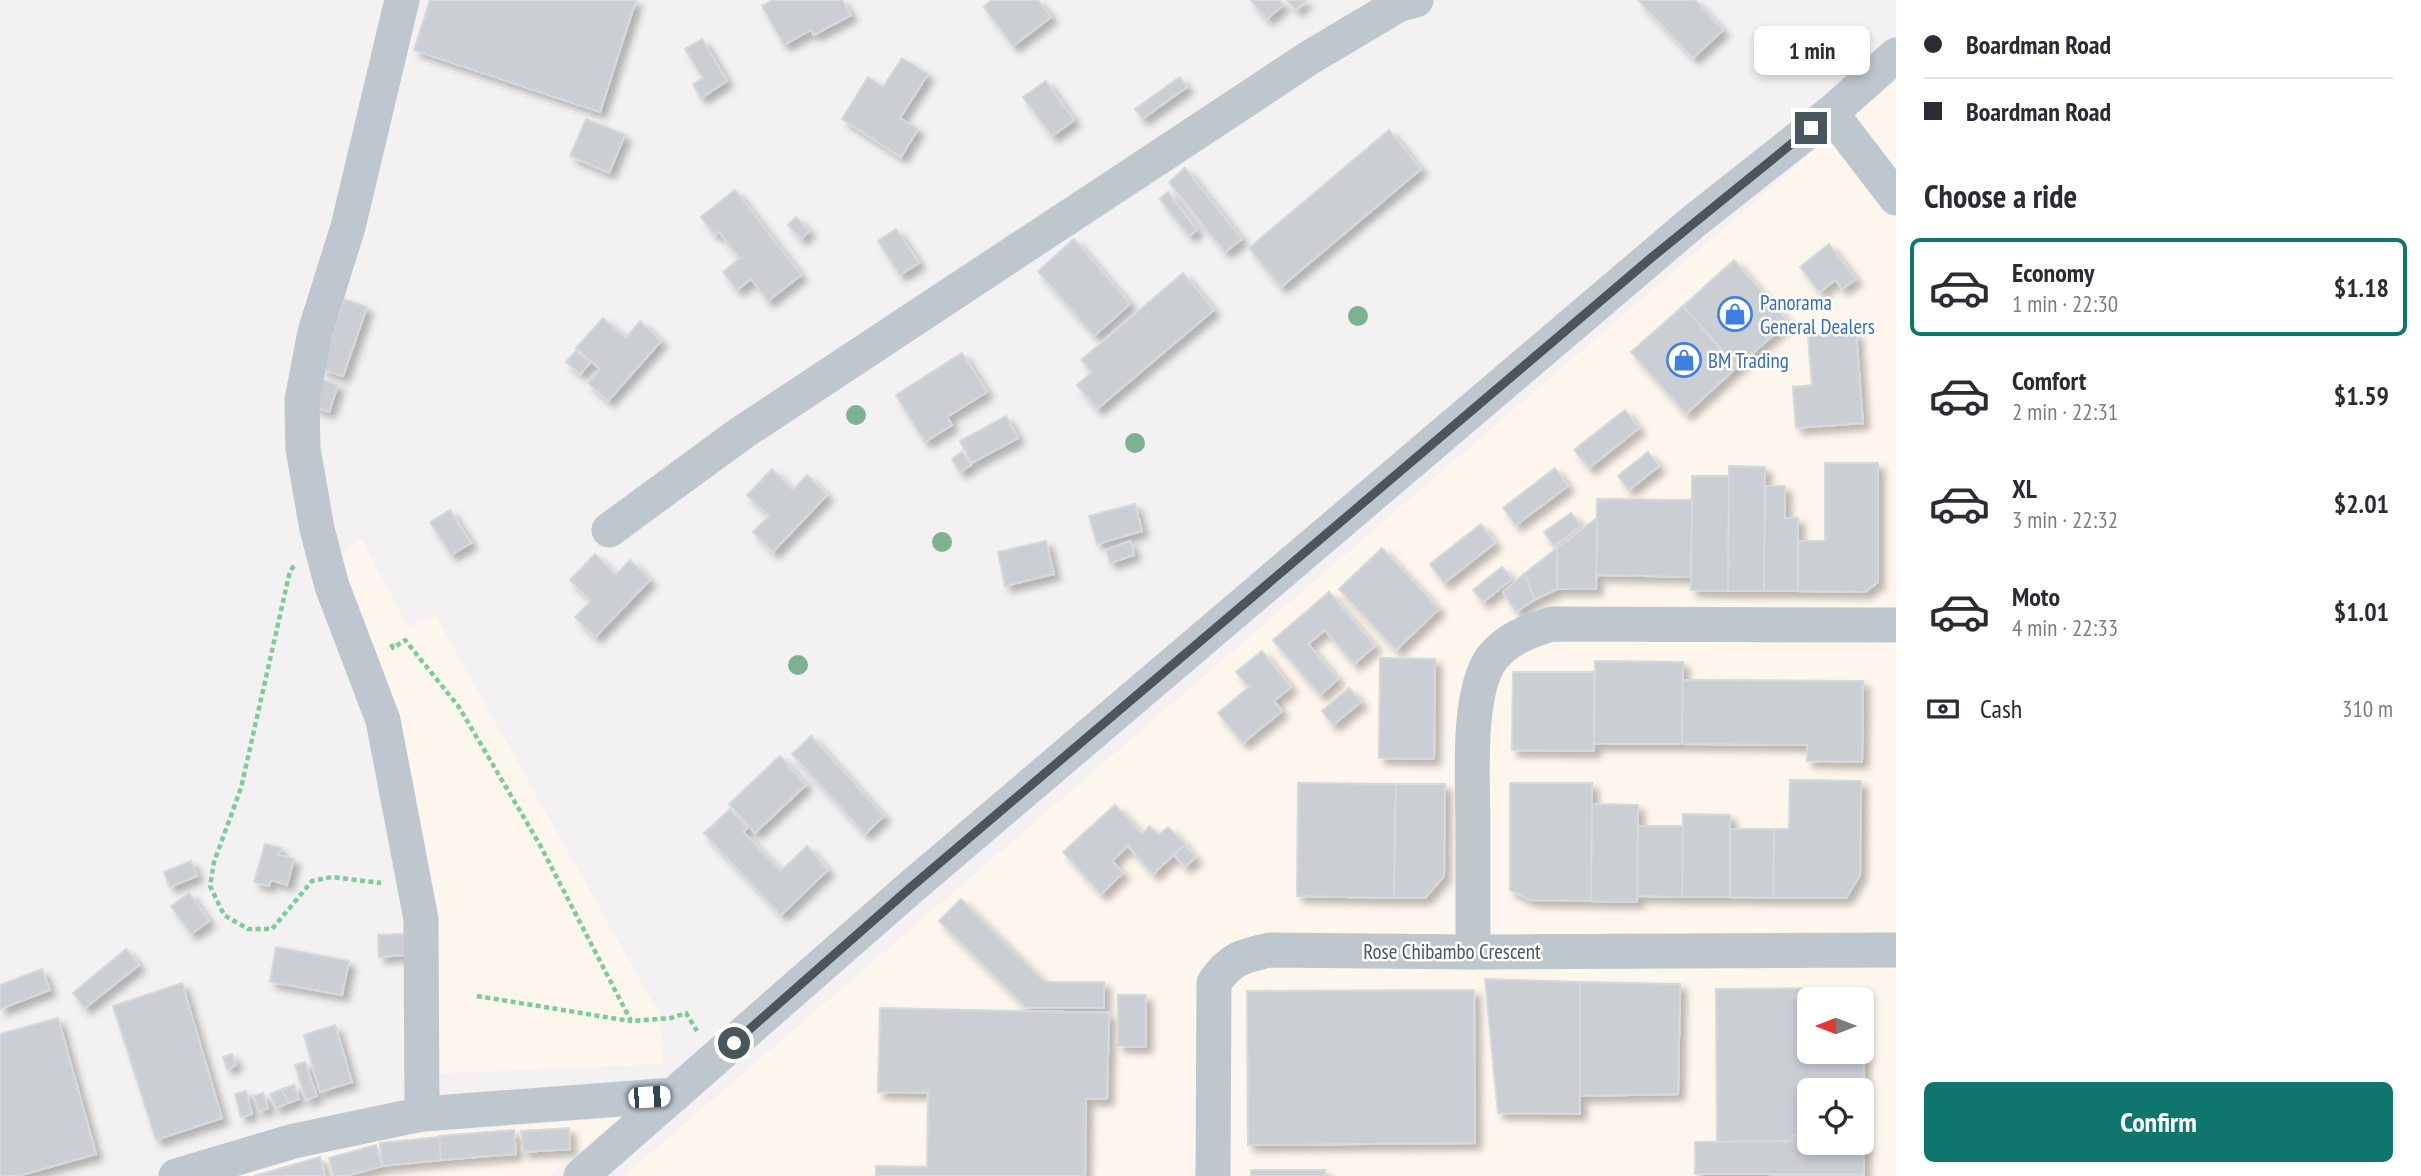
<!DOCTYPE html>
<html lang="en">
<head>
<meta charset="utf-8">
<style>
	:root { --surface:#fff; --page:#f7f7f7; --text:#2b2b33; --muted:#7c7c81; --line:#e1e1e2; --accent:#0f766e }
	body { margin:0; font-family:"PT Sans Narrow",sans-serif; background:var(--page); color:var(--text); height:100vh; display:flex; flex-direction:column; font-size:26px; white-space:nowrap }
	* { box-sizing:border-box; margin:0 }
	p { font-size:23px; color:var(--muted) }
	.icon { flex:none; width:38px; height:38px; fill:none; stroke:currentColor; stroke-width:2; stroke-linecap:round; stroke-linejoin:round }
	.map { position:relative; flex:1; overflow:hidden }
	.sheet { display:flex; flex-direction:column; background:var(--surface); width:525px }
	.sheet>* { flex:none }
	.guide { display:grid; align-content:center; height:154px; padding:0 28px; background:var(--surface) }
	.needle { width:46px; rotate:270deg }
	.buttons { position:absolute; left:1797px; top:987px; display:grid; gap:14px }
	.buttons a { display:grid; place-items:center; width:77px; height:77px; border-radius:10px; background:var(--surface); box-shadow:0 4px 10px #0003; font-size:35px }
	.end { position:absolute; width:32px; height:32px; margin:-16px; border:9px solid #49565e; background:#fff; box-shadow:0 0 0 4px #fff }
	.from { border-radius:50% }
	.bubble { position:absolute; height:49px; border-radius:10px; background:var(--surface); box-shadow:0 4px 10px #0003; font-size:23px; font-weight:700; line-height:49px; text-align:center }
	.car { position:absolute; width:21px; height:42px; margin:-21px -10px; border-radius:9px; box-shadow:0 0 5px 2px #0007; background:linear-gradient(#fff 24%,#345 0 40%,#fff 0 76%,#345 0 86%,#fff 0) }
	.guide b { display:flex; align-items:center; gap:24px; height:66px; font-size:26px }
	.guide b+b { border-top:2px solid var(--line) }
	.guide i { width:18px; height:18px; background:var(--text) }
	ul { padding:0; list-style:none }
	li { display:flex; align-items:center; gap:21px; height:98px; margin:0 14px 10px; padding:0 14px; border:4px solid transparent; border-radius:10px }
	li div { flex:1 }
	li b { display:block; font-size:26px }
	li em { font-style:normal; font-weight:700 }
	li.active { border-color:var(--accent) }
	li>.icon { width:63px; height:63px; stroke-width:1.5 }
	h2 { padding:0 28px; font-size:32px; line-height:84px }
	.pay { display:flex; align-items:center; gap:18px; height:77px; padding:0 28px; font-size:26px }
	.pay p { margin-inline-start:auto }
	.action { display:flex; gap:14px; margin-top:auto; padding:14px 28px }
	.action a { flex:1; height:80px; border-radius:10px; background:var(--accent); color:#fff; font-size:28px; font-weight:700; line-height:80px; text-align:center }
	main { display:flex; flex:1; min-height:0 }
	.map>svg:first-child { display:block }
</style>
</head>
<body>
<main>
<div class="map">
<svg width="1896" height="1176" viewBox="0 0 1896 1176">
	<defs>
		<filter id="shadow"><feDropShadow dx="6" dy="6" stdDeviation="3.5" flood-color="#0004"/></filter>
	</defs>
	<rect width="100%" height="100%" fill="#f3f1f1"/>
	<g fill="#fcf6ec" fill-rule="evenodd">
		<path d="M1896 80V1176H625V1175ZM1810 999H1862V1052H1810ZM1810 1090H1862V1143H1810Z"/>
		<path d="M361 539 408 627 435 615 659 1014 663 1064 433 1074 435 942 328 564Z"/>
		<path d="M622 1117 549 1176H240L378 1137Z"/>
	</g>
	<g fill="#cbcfd3" stroke="#d5d8dc" stroke-width="2" fill-rule="evenodd" filter="url(#shadow)">
		<path d="M430 0H636L600 112 414 50Z"/>
		<path d="M773 0H842L851 15 814 35 811 30 784 45 762 6Z"/>
		<path d="M992 0H1038L1051 17 1013 46 984 7Z"/>
		<path d="M1250 0H1279L1283 5 1267 19Z"/>
		<path d="M1287 0H1307L1296 10Z"/>
		<path d="M1638 0H1695L1723 30 1693 58Z"/>
		<path d="M702 39 727 81 701 98 693 84 703 78 685 49Z"/>
		<path d="M902 58 928 74 900 118 918 129 901 157 842 119 868 77 883 87Z"/>
		<path d="M1180 77 1187 87 1142 119 1135 109Z"/>
		<path d="M1046 81 1074 120 1052 136 1023 97Z"/>
		<path d="M586 119 625 135 609 173 570 156Z"/>
		<path d="M1389 130 1421 169 1281 287 1249 248Z"/>
		<path d="M1185 168 1242 239 1225 252 1169 182Z"/>
		<path d="M735 190 801 275 768 301 751 279 737 290 723 272 740 258 719 232 715 235 701 217Z"/>
		<path d="M1168 192 1197 230 1189 236 1160 199Z"/>
		<path d="M796 217 809 231 801 239 788 225Z"/>
		<path d="M896 229 919 263 900 275 878 241Z"/>
		<path d="M1074 239 1130 304 1094 336 1038 271Z"/>
		<path d="M1829 244 1856 279 1842 289 1835 280 1820 292 1800 267Z"/>
		<path d="M1734 260 1788 322 1737 367 1683 306Z"/>
		<path d="M1183 273 1214 310 1097 409 1077 385 1092 372 1081 360Z"/>
		<path d="M344 299 367 307 343 376 321 369Z"/>
		<path d="M1683 306 1737 367 1686 414 1631 352Z"/>
		<path d="M603 318 626 338 640 321 661 341 608 401 588 383 600 369 576 348Z"/>
		<path d="M1856 332 1863 423 1796 428 1793 387 1812 385 1808 336Z"/>
		<path d="M576 351 590 363 580 374 566 362Z"/>
		<path d="M962 353 987 392 947 417 952 425 925 442 896 395Z"/>
		<path d="M320 379 338 385 329 412 312 406Z"/>
		<path d="M1625 410 1639 428 1589 468 1574 450Z"/>
		<path d="M1006 416 1018 438 972 463 960 441Z"/>
		<path d="M962 452 971 465 960 472 952 459Z"/>
		<path d="M1648 452 1659 466 1629 490 1618 476Z"/>
		<path d="M1825 463H1878V582L1865 592 1798 591V541H1825Z"/>
		<path d="M1729 466 1765 467 1764 591H1728Z"/>
		<path d="M1555 468 1568 486 1516 525 1503 508Z"/>
		<path d="M772 469 793 490 807 475 827 495 773 552 753 532 769 516 747 495Z"/>
		<path d="M1692 476H1729L1728 591 1691 590Z"/>
		<path d="M1765 486H1785V518H1798V591H1764Z"/>
		<path d="M1597 499 1692 500 1691 577 1596 575Z"/>
		<path d="M1135 504 1142 531 1097 544 1089 516Z"/>
		<path d="M450 510 471 543 451 555 430 522Z"/>
		<path d="M1571 513 1581 526 1554 546 1544 532Z"/>
		<path d="M1597 518 1596 589H1557V548Z"/>
		<path d="M1481 524 1495 543 1444 583 1430 564Z"/>
		<path d="M1046 541 1054 574 1005 586 998 552Z"/>
		<path d="M1130 541 1134 555 1110 563 1106 550Z"/>
		<path d="M1382 548 1439 609 1396 650 1339 589Z"/>
		<path d="M1557 548V589L1534 600 1525 573Z"/>
		<path d="M595 554 616 575 630 560 650 580 595 637 575 617 591 601 570 580Z"/>
		<path d="M1502 567 1512 579 1483 602 1473 590Z"/>
		<path d="M1525 573 1534 600 1516 612 1503 592Z"/>
		<path d="M1329 592 1375 646 1354 664 1325 630 1308 644 1338 679 1320 695 1273 640Z"/>
		<path d="M1262 651 1291 687 1274 701 1282 711 1243 743 1218 713 1249 687 1236 672Z"/>
		<path d="M1380 658 1435 659 1434 759 1379 758Z"/>
		<path d="M1595 661 1683 662 1682 744H1594Z"/>
		<path d="M1513 672H1594V751L1512 750Z"/>
		<path d="M1683 680 1863 681 1862 762 1807 761V745L1682 744Z"/>
		<path d="M1349 688 1361 702 1333 725 1322 711Z"/>
		<path d="M811 736 884 816 865 834 792 754Z"/>
		<path d="M780 756 806 785 755 833 729 804Z"/>
		<path d="M1790 780 1861 781 1860 875 1846 898H1773L1774 829H1789Z"/>
		<path d="M1298 783 1396 784 1394 898 1297 896Z"/>
		<path d="M1510 783H1592L1591 901 1530 900 1510 890Z"/>
		<path d="M1396 784H1445L1444 876 1425 898H1394Z"/>
		<path d="M1592 804 1638 805 1637 902 1591 901Z"/>
		<path d="M1115 805 1142 834 1150 826 1159 835 1168 827 1185 844 1153 874 1128 846 1112 861 1123 873 1101 894 1063 852Z"/>
		<path d="M730 809 747 828 743 832 781 871 807 846 828 870 781 915 704 833Z"/>
		<path d="M1683 814 1730 815V897H1682Z"/>
		<path d="M1638 826H1683L1682 897 1637 896Z"/>
		<path d="M1730 829H1774L1773 898 1730 897Z"/>
		<path d="M265 844 281 848 278 855 294 859 287 885 271 880 269 886 254 882Z"/>
		<path d="M1184 845 1196 857 1185 867 1174 855Z"/>
		<path d="M191 861 197 876 170 887 164 872Z"/>
		<path d="M189 893 209 921 191 934 171 906Z"/>
		<path d="M961 899 1045 982H1104V1008H1026L939 921Z"/>
		<path d="M404 934 405 955 379 957 378 935Z"/>
		<path d="M276 947 349 961 342 995 270 982Z"/>
		<path d="M126 949 139 965 85 1008 73 993Z"/>
		<path d="M42 969 50 990 0 1009V985Z"/>
		<path d="M1485 979 1580 982V1114L1498 1113Z"/>
		<path d="M1580 982 1680 984 1678 1094 1580 1096Z"/>
		<path d="M182 983 222 1118 156 1140 113 1006Z"/>
		<path d="M1863 988 1864 1135H1862V1090H1810V1135H1792V1141L1717 1142 1716 989ZM1810 999H1862V1052H1810Z"/>
		<path d="M1474 990 1475 1143 1248 1145 1247 991Z"/>
		<path d="M1118 995H1146V1047L1118 1046Z"/>
		<path d="M880 1008 1109 1013 1107 1099H1086L1085 1176H876V1166L927 1167 928 1093 878 1092Z"/>
		<path d="M58 1018 96 1154 18 1176H0V1034Z"/>
		<path d="M335 1025 352 1082 320 1092 304 1035Z"/>
		<path d="M232 1054 236 1065 227 1069 223 1057Z"/>
		<path d="M305 1062 317 1096 306 1100 295 1065Z"/>
		<path d="M294 1085 299 1099 288 1103 282 1089Z"/>
		<path d="M282 1089 288 1103 276 1108 270 1094Z"/>
		<path d="M246 1091 252 1114 241 1117 235 1094Z"/>
		<path d="M263 1093 268 1108 259 1111 254 1096Z"/>
		<path d="M569 1128 570 1149 523 1152 521 1131Z"/>
		<path d="M514 1130 516 1154 441 1160 439 1136Z"/>
		<path d="M1792 1135H1810V1143H1862V1135H1864V1174H1695V1142L1792 1141Z"/>
		<path d="M439 1137 441 1160 382 1166 380 1143Z"/>
		<path d="M376 1145 382 1166 346 1176H334L329 1158Z"/>
		<path d="M320 1157 325 1176H254Z"/>
		<rect x="1251" y="1170" width="74" height="6"/>
		<rect x="1770" y="1174" width="94" height="2"/>
	</g>
	<g fill="none" stroke-linecap="round" stroke-linejoin="round">
		<g stroke="#7bcb9b" stroke-width="4.5" stroke-dasharray="5 3.5" stroke-linecap="butt">
			<path d="M294 566 290 571 241 788 214 862 210 886 224 915 248 929H272L312 881 332 877 381 883"/>
			<path d="M391 644 393 648 405 640 459 707 540 845 631 1021 671 1018 686 1013 697 1031"/>
			<path d="M477 996 630 1021"/>
		</g>
		<g stroke="#bdc7cd" stroke-width="35">
			<path d="M402 0 348 227 315 332 302 400 303 449 317 529 332 586 383 720 421 919 422 1114"/>
			<path d="M1831 113 1896 198"/>
			<path d="M609 530 743 432 1309 58 1398 5 1416 0"/>
			<path d="M1473 952C1473 910 1473 869 1473 828 1473 784 1466 693 1492 658 1508 638 1529 631 1552 624L1896 625"/>
			<path d="M176 1176 294 1141 422 1114 674 1095"/>
			<path d="M581 1176 910 888 1693 222 1831 113 1896 55"/>
			<path d="M1213 1176 1214 983C1230 959 1242 956 1269 950L1473 952 1896 950"/>
		</g>
	</g>
	<g fill="#7cb291">
		<circle cx="1358" cy="316" r="10"/>
		<circle cx="856" cy="415" r="10"/>
		<circle cx="1135" cy="443" r="10"/>
		<circle cx="942" cy="542" r="10"/>
		<circle cx="798" cy="665" r="10"/>
	</g>
	<g fill="none" stroke-linecap="round" stroke-linejoin="round">
		<path stroke="#49565e" stroke-width="9" d="M734 1043 910 888 1651 258 1811 128"/>
	</g>
	<defs>
		<g id="shop-ring" transform="scale(1.75)"><circle r="9.5" fill="#fff" stroke="#3f7fe0" stroke-width="1.5"/><path d="M-5-2.5h2.3a2.7 3.5 0 0 1 5.4 0H5L5.5 6h-11ZM-1.5-2.5h3a1.5 2.3 0 0 0-3 0Z" fill="#3f7fe0"/></g>
	</defs>
	<g fill-rule="evenodd">
		<use href="#shop-ring" x="1735" y="314"/>
		<use href="#shop-ring" x="1684" y="360"/>
	</g>
	<g text-anchor="middle" dominant-baseline="central" stroke-width="5" stroke-linejoin="round" paint-order="stroke">
		<g font-size="21" fill="#366cbe" stroke="#fff" text-anchor="start">
			<text x="1760" y="302">Panorama<tspan x="1760" dy="24">General Dealers</tspan></text>
			<text x="1708" y="360">BM Trading</text>
		</g>
		<g font-size="21" fill="#49565e" stroke="#fff">
			<text x="1452" y="951">Rose Chibambo Crescent</text>
		</g>
	</g>
</svg>
<div class="buttons">
<a><svg class="needle" viewBox="-14 -14 28 28"><path d="M0-13l5 13h-10z" fill="#e53935"/><path d="M0 13l5-13h-10z" fill="#7c7c81"/></svg></a>
<a><svg class="icon" aria-label="locate" viewBox="0 0 24 24"><circle cx="12" cy="12" r="6"/><path d="M12 2v4M12 18v4M2 12h4M18 12h4"/></svg></a>
</div>
<i class="end from" style="left:734px;top:1043px"></i>
<i class="end" style="left:1811px;top:128px"></i>
<div class="bubble" style="left:1754px;top:26px;width:116px">1 min</div>
<i class="car" style="left:649px;top:1097px;rotate:86deg"></i>
</div>
<section class="sheet">
<div class="guide">
<b><i class="from"></i>Boardman Road</b>
<b><i></i>Boardman Road</b>
</div>
<h2>Choose a ride</h2>
<ul>
<li class="active"><svg class="icon" aria-label="car" viewBox="0 0 24 24"><path d="M5 17H2v-5l4-1 3-4h7l3 4 3 1v5h-3M9 17h6M6 11h13"/><circle cx="7" cy="17" r="2"/><circle cx="17" cy="17" r="2"/></svg><div><b>Economy</b><p>1 min · 22:30</p></div><em>$1.18</em></li>
<li><svg class="icon" aria-label="car" viewBox="0 0 24 24"><path d="M5 17H2v-5l4-1 3-4h7l3 4 3 1v5h-3M9 17h6M6 11h13"/><circle cx="7" cy="17" r="2"/><circle cx="17" cy="17" r="2"/></svg><div><b>Comfort</b><p>2 min · 22:31</p></div><em>$1.59</em></li>
<li><svg class="icon" aria-label="car" viewBox="0 0 24 24"><path d="M5 17H2v-5l4-1 3-4h7l3 4 3 1v5h-3M9 17h6M6 11h13"/><circle cx="7" cy="17" r="2"/><circle cx="17" cy="17" r="2"/></svg><div><b>XL</b><p>3 min · 22:32</p></div><em>$2.01</em></li>
<li><svg class="icon" aria-label="car" viewBox="0 0 24 24"><path d="M5 17H2v-5l4-1 3-4h7l3 4 3 1v5h-3M9 17h6M6 11h13"/><circle cx="7" cy="17" r="2"/><circle cx="17" cy="17" r="2"/></svg><div><b>Moto</b><p>4 min · 22:33</p></div><em>$1.01</em></li>
</ul>
<div class="pay"><svg class="icon" aria-label="cash" viewBox="0 0 24 24"><path d="M3 7h18v10H3z"/><circle cx="12" cy="12" r="2"/></svg>Cash<p>310 m</p></div>
<div class="action"><a>Confirm</a></div>
</section>
</main>
</body>
</html>
